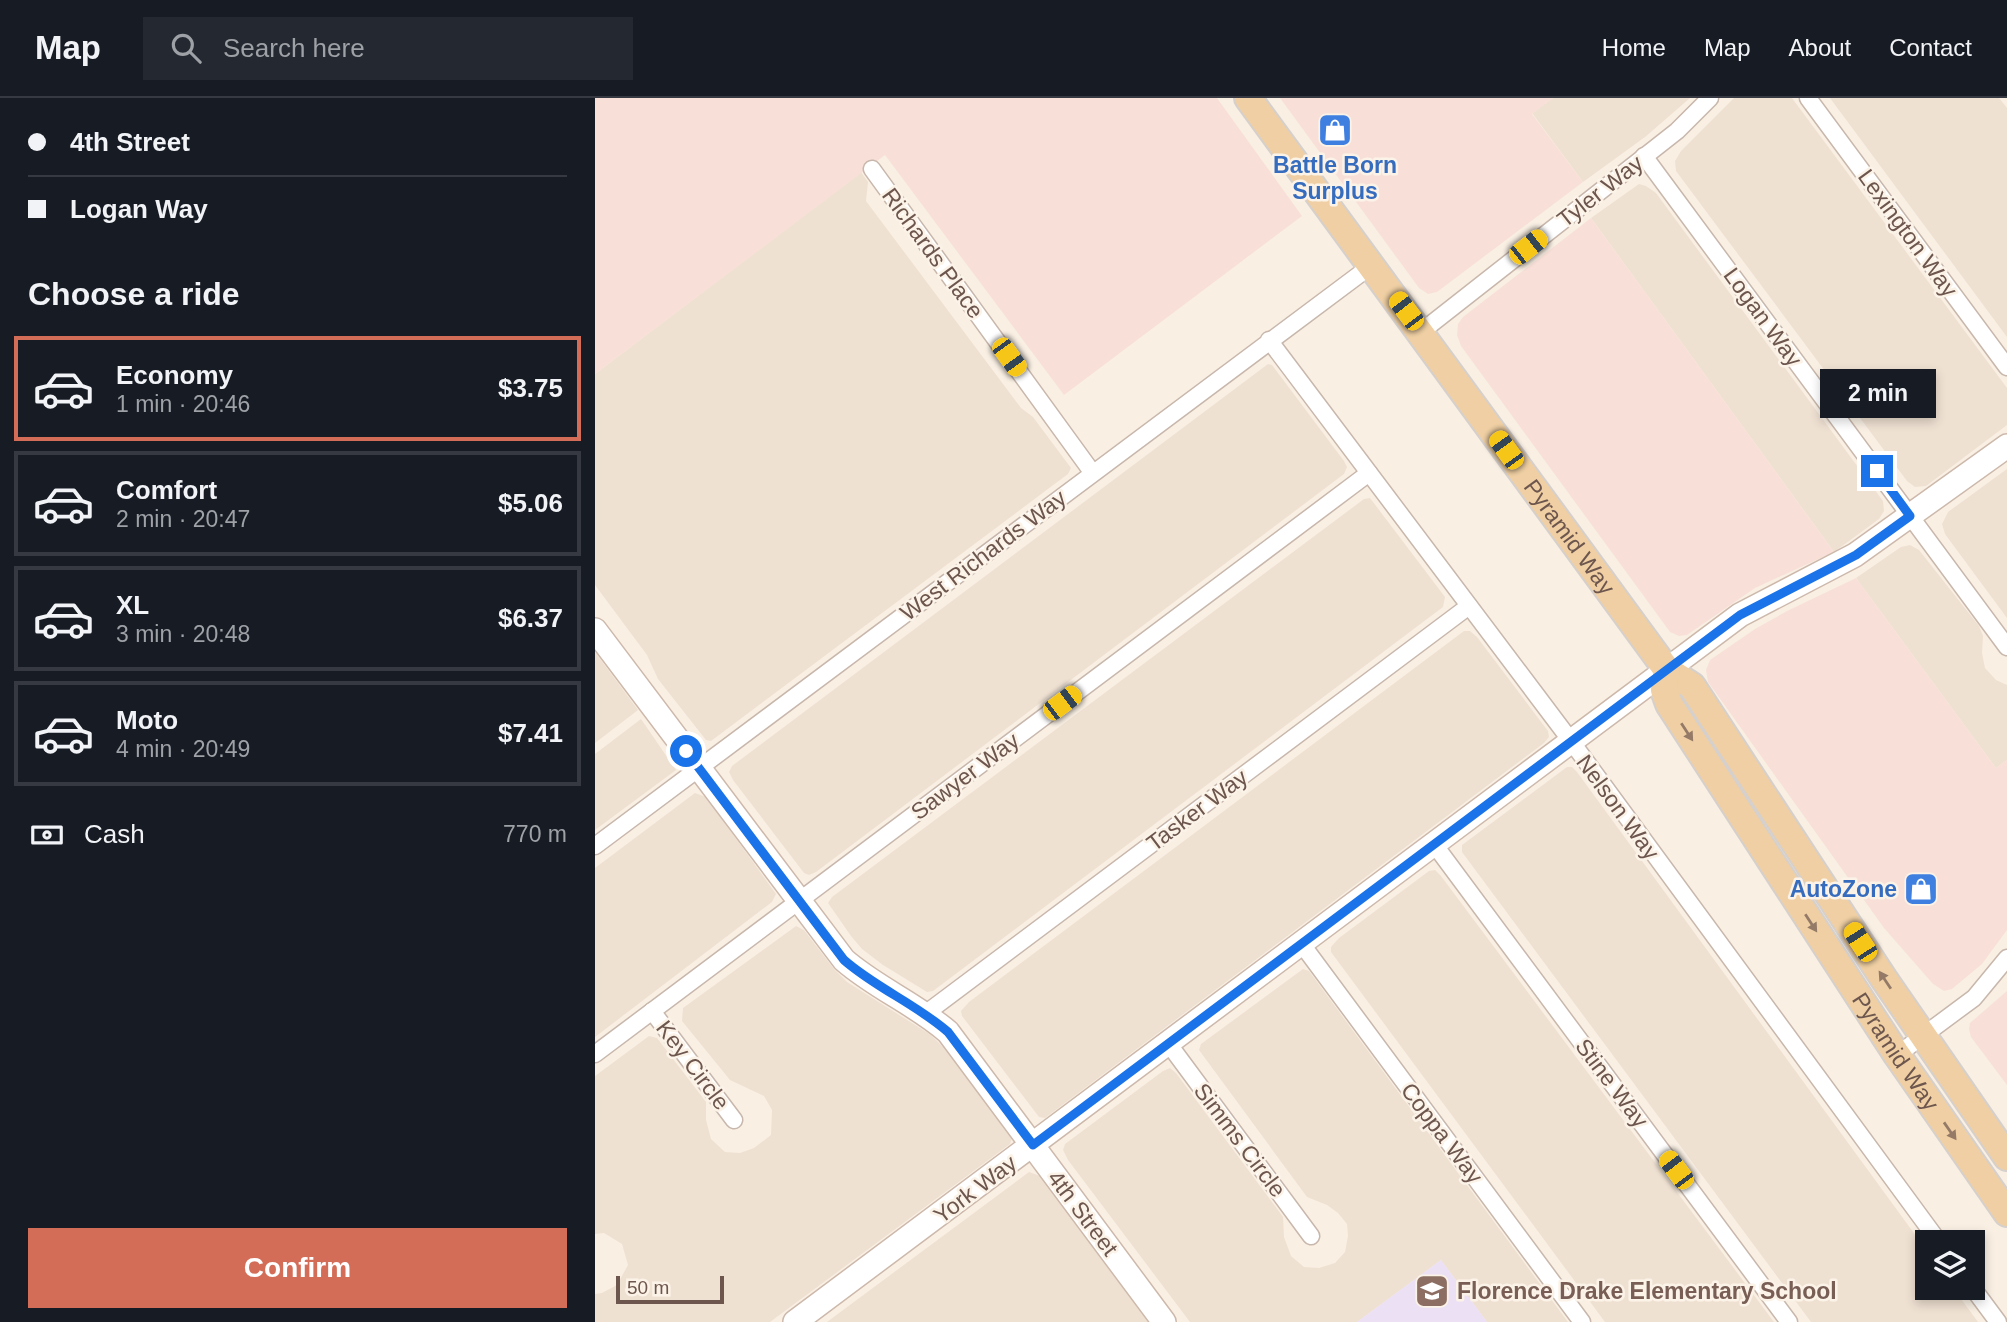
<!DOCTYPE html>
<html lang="en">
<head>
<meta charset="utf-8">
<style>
	:root { --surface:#171b24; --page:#242831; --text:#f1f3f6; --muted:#9ea1a6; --line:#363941; --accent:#d36d57 }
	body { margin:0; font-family:Helvetica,sans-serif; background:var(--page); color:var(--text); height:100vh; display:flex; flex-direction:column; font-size:26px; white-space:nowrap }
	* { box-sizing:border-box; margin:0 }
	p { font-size:23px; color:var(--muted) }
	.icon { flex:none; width:38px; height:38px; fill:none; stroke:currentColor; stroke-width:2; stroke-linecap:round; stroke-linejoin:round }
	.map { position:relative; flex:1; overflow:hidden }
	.details { display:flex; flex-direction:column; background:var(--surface); width:595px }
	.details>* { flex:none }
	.banner { display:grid; align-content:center; height:154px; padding:0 28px; background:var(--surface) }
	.fabs { position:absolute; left:1320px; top:1132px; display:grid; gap:14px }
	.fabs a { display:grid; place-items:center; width:70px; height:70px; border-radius:0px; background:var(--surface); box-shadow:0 4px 10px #0003; font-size:35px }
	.scale { position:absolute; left:21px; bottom:18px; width:108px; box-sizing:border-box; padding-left:7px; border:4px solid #6d564d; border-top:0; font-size:19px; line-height:24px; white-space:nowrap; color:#6d564d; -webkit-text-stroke:5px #fcf3e8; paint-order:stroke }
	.end { position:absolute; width:32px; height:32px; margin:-16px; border:9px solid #1a73e8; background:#fff; box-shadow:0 0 0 4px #fff }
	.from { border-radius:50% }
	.bubble { position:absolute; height:49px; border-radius:0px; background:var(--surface); box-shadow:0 4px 10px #0003; font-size:23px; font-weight:700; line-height:49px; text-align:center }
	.car { position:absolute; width:21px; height:42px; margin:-21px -10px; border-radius:9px; box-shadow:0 0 5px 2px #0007; background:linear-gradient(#f5c518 24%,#345 0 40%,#f5c518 0 76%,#345 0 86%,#f5c518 0) }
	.banner b { display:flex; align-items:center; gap:24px; height:66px; font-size:26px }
	.banner b+b { border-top:2px solid var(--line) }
	.banner i { width:18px; height:18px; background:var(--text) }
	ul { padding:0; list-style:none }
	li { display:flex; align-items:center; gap:21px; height:105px; margin:0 14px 10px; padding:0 14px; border:4px solid var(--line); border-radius:0px }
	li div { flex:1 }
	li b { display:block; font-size:26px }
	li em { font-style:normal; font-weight:700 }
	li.active { border-color:var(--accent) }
	li>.icon { width:63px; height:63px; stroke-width:1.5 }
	h2 { padding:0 28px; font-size:32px; line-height:84px }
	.pay { display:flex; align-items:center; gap:18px; height:77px; padding:0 28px; font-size:26px }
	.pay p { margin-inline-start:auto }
	.cta { display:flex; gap:14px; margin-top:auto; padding:14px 28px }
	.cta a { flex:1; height:80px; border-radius:0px; background:var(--accent); color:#fff; font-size:28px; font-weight:700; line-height:80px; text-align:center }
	header { display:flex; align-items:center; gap:42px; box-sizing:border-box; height:98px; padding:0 35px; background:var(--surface); border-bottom:2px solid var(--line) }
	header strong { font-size:33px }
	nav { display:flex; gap:38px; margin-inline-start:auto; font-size:24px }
	.search { width:490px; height:63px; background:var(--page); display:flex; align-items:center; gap:18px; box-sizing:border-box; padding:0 24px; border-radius:0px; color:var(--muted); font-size:26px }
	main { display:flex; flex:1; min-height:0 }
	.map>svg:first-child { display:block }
</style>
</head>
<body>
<header>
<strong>Map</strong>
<div class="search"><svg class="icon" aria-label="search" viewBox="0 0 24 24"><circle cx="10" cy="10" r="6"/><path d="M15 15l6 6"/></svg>Search here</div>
<nav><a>Home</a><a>Map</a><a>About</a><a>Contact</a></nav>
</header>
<main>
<section class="details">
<div class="banner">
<b><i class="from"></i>4th Street</b>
<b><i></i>Logan Way</b>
</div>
<h2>Choose a ride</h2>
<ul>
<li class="active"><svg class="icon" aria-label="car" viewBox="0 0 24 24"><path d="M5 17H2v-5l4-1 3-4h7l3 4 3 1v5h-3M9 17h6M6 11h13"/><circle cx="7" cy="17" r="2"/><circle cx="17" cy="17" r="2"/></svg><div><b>Economy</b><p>1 min · 20:46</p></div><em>$3.75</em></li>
<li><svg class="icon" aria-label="car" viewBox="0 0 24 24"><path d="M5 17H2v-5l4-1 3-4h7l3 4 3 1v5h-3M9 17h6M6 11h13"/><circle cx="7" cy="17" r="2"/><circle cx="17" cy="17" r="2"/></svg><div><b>Comfort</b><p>2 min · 20:47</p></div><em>$5.06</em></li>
<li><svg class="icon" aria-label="car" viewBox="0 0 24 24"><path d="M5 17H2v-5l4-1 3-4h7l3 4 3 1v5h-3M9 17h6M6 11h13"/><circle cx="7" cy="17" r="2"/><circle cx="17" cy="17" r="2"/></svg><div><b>XL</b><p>3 min · 20:48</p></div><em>$6.37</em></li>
<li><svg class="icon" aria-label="car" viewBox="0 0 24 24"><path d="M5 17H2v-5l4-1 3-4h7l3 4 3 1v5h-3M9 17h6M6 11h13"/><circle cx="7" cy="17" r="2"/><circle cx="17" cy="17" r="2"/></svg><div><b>Moto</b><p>4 min · 20:49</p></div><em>$7.41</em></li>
</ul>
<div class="pay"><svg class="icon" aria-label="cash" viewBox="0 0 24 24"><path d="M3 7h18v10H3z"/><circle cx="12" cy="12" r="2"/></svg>Cash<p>770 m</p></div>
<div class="cta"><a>Confirm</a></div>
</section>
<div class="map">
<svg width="1412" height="1224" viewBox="0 0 1412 1224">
	<rect width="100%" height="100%" fill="#f9efe3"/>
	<g fill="#efe1d2">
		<path d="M958 0H1095L1050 39 988 84 937 15Z"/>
		<path d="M1139 0H1197L1412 290V327L1331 388 1320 389 1312 383 1081 73 1080 63 1086 53Z"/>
		<path d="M1235 0H1404L1412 10V239Z"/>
		<path d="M266 74 273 84 271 103 426 310 438 319 476 370 473 376 116 643 111 642 63 581 52 557 0 487V276Z"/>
		<path d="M1044 86 1051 88 1061 95 1288 403 1289 413 1284 421 1239 454 996 120Z"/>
		<path d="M673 266 677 267 749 363 752 369 749 376 221 774 214 777 209 775 138 682 134 674 137 668Z"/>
		<path d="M1412 371V520L1350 436 1347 426 1353 414Z"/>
		<path d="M775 400 850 499 848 509 338 893 332 894 288 867 267 851 256 838 233 805 237 799 769 401Z"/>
		<path d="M1315 447 1324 452 1384 528 1388 538 1387 555 1390 570 1401 582 1412 587V662L1401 670 1261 480 1306 449Z"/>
		<path d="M869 533H875L882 539 953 633 954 639 949 645 450 1020 444 1019 367 918 366 913 374 904Z"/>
		<path d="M0 554 43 612 0 645Z"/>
		<path d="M46 621 81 672 0 732V656Z"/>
		<path d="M972 669H977L982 674 1332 1153V1190H1358L1383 1224H1216L867 754V747Z"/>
		<path d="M100 695 111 699 181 796 177 804 0 939V770Z"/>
		<path d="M840 772 846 778 1179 1224H1010L736 854V849L744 840 834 773Z"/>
		<path d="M201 828 209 832 239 871 252 884 336 937 348 949 417 1040 415 1046 175 1224H0V1196L7 1195 22 1187 33 1167 27 1146 9 1135 0 1136V978L54 938 62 940 111 1004V1022L116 1041 130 1054 145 1055 159 1050 176 1037 177 1012 169 998 135 982 87 923 88 910Z"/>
		<path d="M708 871 714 873 973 1224H892L846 1162 762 1224H595L473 1062 468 1052 470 1046 568 973 575 970 581 975 683 1112 688 1119 689 1139 696 1158 709 1169 724 1170 740 1165 750 1154 753 1138 752 1126 743 1115 732 1107 712 1099 604 952 606 946Z"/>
		<path d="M434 1074 445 1078 553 1224H232Z"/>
	</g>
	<g fill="#f8e0d8">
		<path d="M0 0H622L707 118 469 297 290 57 0 276Z"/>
		<path d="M685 0H958L937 16 988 84 842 194 833 196 824 190Z"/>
		<path d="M996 120 1239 454 1160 490 1092 537 1084 538 1075 534 866 248 862 237 863 226 868 219Z"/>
		<path d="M1261 480 1401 670 1412 662V832L1387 866 1357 891 1349 893 1338 886 1289 830 1113 584 1111 572 1115 562 1160 531 1192 513Z"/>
		<path d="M1412 893V987L1376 939 1374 931 1375 925Z"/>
	</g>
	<path fill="#ece0f5" d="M846 1162 892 1224H762Z"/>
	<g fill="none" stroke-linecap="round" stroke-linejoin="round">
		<g stroke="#c8b7ac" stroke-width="19">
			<g id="street">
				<path d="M1213 0 1412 269"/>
				<path d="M1049 58 1412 549"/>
				<path d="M277 71 497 374"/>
				<path d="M826 234 1082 33 1115 0"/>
				<path d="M674 242 976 643 1344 1144"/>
				<path d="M839 746 1194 1224"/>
				<path d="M0 748 777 167"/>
				<path d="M706 845 987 1224"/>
				<path d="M57 913 139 1022"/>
				<path d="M330 916 874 508"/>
				<path d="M573 945 716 1138"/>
				<path d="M0 956 774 375"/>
				<path d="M1302 957 1379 900 1412 860"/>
				<path d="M1377 1189 1403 1224"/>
			</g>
		</g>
		<g stroke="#cdb9ac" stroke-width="26">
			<g id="secondary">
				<path d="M0 532 249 862C281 890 321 906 353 934L569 1224"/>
				<path d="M200 1224 1145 517 1260 457 1412 348"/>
			</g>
		</g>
		<g stroke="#d6d0cd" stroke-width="30">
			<g id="primary">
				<path id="s1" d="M653 0 1072 572 1097 588 1289 881 1412 1059"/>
				<path id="s2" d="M1072 572 1069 592 1074 606 1302 957 1412 1115"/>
			</g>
		</g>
		<use href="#street" stroke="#fff" stroke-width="16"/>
		<use href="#secondary" stroke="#fff" stroke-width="23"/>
		<use href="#primary" stroke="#efcfa3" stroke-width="26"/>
	</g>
	<defs><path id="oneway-solid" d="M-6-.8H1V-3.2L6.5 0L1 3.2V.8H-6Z" transform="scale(1.75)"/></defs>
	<g fill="#947a67">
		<use href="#oneway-solid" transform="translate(1092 634) rotate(57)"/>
		<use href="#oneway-solid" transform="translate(1216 825) rotate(57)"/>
		<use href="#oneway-solid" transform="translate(1290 882) rotate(-124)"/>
		<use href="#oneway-solid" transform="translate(1355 1033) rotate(55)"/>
	</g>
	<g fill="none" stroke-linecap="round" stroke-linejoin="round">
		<path stroke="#1a73e8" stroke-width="9" d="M91 653 249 862C281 890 321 906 353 934L438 1047 1145 517 1261 457 1315 418 1282 373"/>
	</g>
	<defs>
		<g id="shop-square" transform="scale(1.75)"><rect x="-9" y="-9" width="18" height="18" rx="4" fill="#3f7fe0" stroke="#fcf3e8"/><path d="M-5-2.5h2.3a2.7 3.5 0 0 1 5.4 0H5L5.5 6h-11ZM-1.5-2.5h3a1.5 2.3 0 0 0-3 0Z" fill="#fff"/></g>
		<g id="school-square" transform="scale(1.75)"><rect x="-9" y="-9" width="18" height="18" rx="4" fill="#8d6e63" stroke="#fcf3e8"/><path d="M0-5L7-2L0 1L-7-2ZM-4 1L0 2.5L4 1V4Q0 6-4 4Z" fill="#fff"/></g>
	</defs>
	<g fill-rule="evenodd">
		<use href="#shop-square" x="740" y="32"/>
		<use href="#shop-square" x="1326" y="791"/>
		<use href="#school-square" x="837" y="1193"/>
	</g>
	<g text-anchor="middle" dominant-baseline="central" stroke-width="5" stroke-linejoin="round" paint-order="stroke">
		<g font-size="23" font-weight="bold" fill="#366cbe" stroke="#fcf3e8">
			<text x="740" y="67">Battle Born<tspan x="740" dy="26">Surplus</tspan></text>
			<text x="1302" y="791" text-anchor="end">AutoZone</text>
		</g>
		<g font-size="23" fill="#6d564d" stroke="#fcf3e8">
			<text transform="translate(1005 93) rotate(-38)">Tyler Way</text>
			<text transform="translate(1313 135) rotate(54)">Lexington Way</text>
			<text transform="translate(338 155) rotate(54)">Richards Place</text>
			<text transform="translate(1168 219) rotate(54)">Logan Way</text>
			<text stroke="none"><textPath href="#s1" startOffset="544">Pyramid Way</textPath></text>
			<text transform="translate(388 457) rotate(-37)">West Richards Way</text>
			<text transform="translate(370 678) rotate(-37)">Sawyer Way</text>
			<text transform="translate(1023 709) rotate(54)">Nelson Way</text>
			<text transform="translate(602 712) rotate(-37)">Tasker Way</text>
			<text stroke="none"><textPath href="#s2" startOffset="450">Pyramid Way</textPath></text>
			<text transform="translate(98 967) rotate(53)">Key Circle</text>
			<text transform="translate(1017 985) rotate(53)">Stine Way</text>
			<text transform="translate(847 1035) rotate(53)">Coppa Way</text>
			<text transform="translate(645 1042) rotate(53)">Simms Circle</text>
			<text transform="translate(380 1091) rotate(-37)">York Way</text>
			<text transform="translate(488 1115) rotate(53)">4th Street</text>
		</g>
		<g font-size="23" font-weight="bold" fill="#785e54" stroke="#fcf3e8" text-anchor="start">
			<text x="862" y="1193">Florence Drake Elementary School</text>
		</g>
	</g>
</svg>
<div class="fabs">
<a><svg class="icon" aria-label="layers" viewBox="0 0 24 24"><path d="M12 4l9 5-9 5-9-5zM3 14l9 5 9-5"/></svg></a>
</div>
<div class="scale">50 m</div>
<i class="end from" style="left:91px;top:653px"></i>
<i class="end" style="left:1282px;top:373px"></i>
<div class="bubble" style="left:1225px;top:271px;width:116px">2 min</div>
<i class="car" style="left:933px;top:149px;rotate:52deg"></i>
<i class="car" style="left:811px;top:213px;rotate:323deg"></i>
<i class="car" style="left:414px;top:259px;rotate:144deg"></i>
<i class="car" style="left:911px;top:352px;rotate:324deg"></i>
<i class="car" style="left:467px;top:605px;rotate:53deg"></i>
<i class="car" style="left:1265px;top:844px;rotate:327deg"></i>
<i class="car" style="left:1081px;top:1072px;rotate:323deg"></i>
</div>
</main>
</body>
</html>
